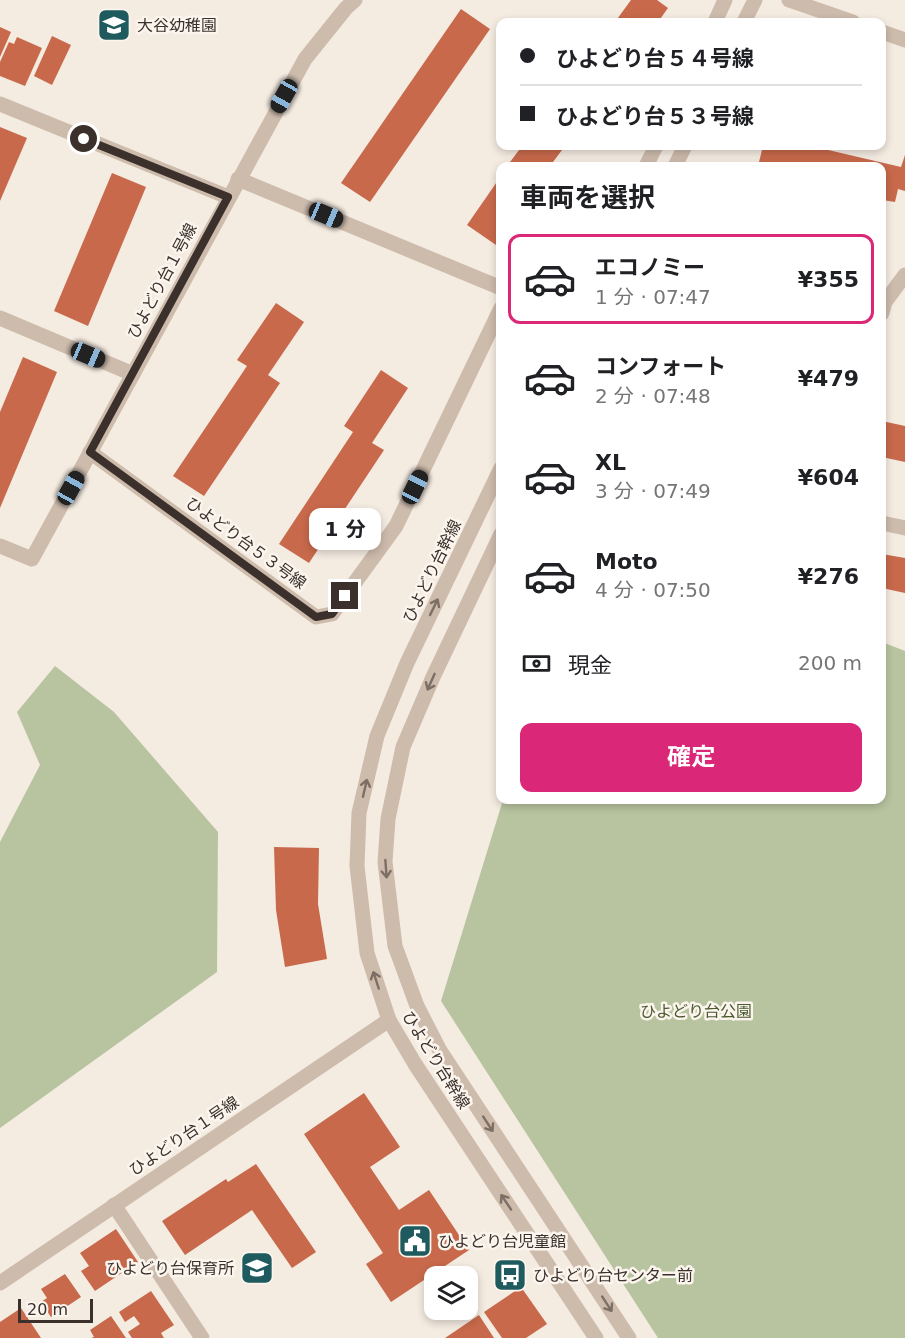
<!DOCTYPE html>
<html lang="ja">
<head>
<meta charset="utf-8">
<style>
	:root { --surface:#fff; --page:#f2f2f2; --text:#202124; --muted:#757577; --line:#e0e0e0; --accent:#db2777 }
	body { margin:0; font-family:"DejaVu Sans","Noto Sans JP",sans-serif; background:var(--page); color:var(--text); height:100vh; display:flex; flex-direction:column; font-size:22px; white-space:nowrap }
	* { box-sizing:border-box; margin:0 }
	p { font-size:20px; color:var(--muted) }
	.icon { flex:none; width:33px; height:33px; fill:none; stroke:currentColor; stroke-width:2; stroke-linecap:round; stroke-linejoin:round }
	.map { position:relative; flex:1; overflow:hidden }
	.details { position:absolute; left:496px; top:162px; width:390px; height:642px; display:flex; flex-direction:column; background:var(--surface); border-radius:12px; box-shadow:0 3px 9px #0003 }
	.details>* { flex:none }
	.guide { position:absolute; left:496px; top:18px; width:390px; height:132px; border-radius:12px; box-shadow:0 3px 9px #0003; display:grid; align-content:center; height:132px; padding:0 24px; background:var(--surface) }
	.tools { position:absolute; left:424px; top:1266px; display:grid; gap:12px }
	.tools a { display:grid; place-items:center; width:54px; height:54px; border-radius:12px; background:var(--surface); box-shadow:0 3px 9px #0003; font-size:30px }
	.scale { position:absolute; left:18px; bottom:15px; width:75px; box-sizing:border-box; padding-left:6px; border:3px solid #3b302b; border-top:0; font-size:16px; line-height:21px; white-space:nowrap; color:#3b302b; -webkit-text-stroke:4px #fbf5ee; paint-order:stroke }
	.end { position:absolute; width:27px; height:27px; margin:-14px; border:8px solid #3b302b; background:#fff; box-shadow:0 0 0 3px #fff }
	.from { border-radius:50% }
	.bubble { position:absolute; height:42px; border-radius:12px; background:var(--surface); box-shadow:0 3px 9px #0003; font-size:20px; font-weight:700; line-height:42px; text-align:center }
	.car { position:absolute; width:18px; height:36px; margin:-18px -9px; border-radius:8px; box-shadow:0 0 4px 2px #0007; background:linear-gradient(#222 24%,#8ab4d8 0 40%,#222 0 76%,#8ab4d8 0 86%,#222 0) }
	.guide b { display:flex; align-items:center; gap:21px; height:57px; font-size:22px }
	.guide b+b { border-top:2px solid var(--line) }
	.guide i { width:15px; height:15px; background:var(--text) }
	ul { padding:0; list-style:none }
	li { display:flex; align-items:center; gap:18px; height:90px; margin:0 12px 9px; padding:0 12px; border:3px solid transparent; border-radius:12px }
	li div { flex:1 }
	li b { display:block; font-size:22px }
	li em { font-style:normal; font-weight:700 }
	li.current { border-color:var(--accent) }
	li>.icon { width:54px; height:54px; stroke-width:1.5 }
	h2 { padding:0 24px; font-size:27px; line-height:72px }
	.pay { display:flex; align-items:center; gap:15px; height:66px; padding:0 24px; font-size:22px }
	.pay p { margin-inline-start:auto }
	.button { display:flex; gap:12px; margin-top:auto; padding:12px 24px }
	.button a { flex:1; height:69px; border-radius:12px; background:var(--accent); color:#fff; font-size:24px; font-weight:700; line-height:69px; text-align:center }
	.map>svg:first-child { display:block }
</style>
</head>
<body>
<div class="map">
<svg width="905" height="1338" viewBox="0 0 905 1338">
	<rect width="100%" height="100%" fill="#f4ebe1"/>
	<g fill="#b8c4a0">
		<path d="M882 642 905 651V1338H658L441 1001 503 800H882Z"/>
		<path d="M55 666 114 712 218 832 217 972 0 1128V842L40 765 17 712Z"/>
	</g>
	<g fill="#c8694b">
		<path d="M631 0H657L668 8 658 22H615Z"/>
		<path d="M461 9 490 29 370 202 341 183Z"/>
		<path d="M0 27 11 32 0 57Z"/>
		<path d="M52 36 71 45 52 85 34 76Z"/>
		<path d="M17 37 42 48 25 86 0 76V62L9 42 14 44Z"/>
		<path d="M0 127 27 138 0 201Z"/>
		<path d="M522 146H565L550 166H507Z"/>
		<path d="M763 146H811L901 167 905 155V191L898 189 895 202 882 200V166H758Z"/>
		<path d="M112 173 146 187 88 326 54 311Z"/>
		<path d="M501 176V238L496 245 467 225Z"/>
		<path d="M276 303 304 322 268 375 280 383 204 496 173 476 247 366 237 360Z"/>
		<path d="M23 357 57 372 0 508V412Z"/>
		<path d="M381 370 408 388 372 443 384 450 309 563 279 544 353 432 344 426Z"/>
		<path d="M882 421 905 426V462L882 457Z"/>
		<path d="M882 554 905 558V593L882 588Z"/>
		<path d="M274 847 319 848 318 904 327 959 285 967 276 910Z"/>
		<path d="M364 1093 400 1147 370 1167 399 1210 429 1190 469 1250 391 1302 366 1264 383 1253 304 1134Z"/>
		<path d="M256 1164 316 1252 292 1268 252 1210 185 1255 162 1221 226 1179 228 1182Z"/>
		<path d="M116 1229 138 1262 95 1291 81 1271 89 1266 80 1253Z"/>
		<path d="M65 1274 81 1297 51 1317 41 1302 47 1298 41 1289Z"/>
		<path d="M521 1287 547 1324 526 1338H502L484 1312Z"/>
		<path d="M151 1291 174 1325 161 1333 164 1338H132L128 1332 140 1324 134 1316 125 1322 119 1312Z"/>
		<path d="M21 1308 41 1338H0V1322Z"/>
		<path d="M479 1315 494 1338H445Z"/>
		<path d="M111 1316 126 1338H91L94 1337 90 1330Z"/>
	</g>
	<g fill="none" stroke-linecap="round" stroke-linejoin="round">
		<g stroke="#cdbbac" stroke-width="15">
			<path d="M789 0 853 22"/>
			<path d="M715 22 725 0"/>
			<path d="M744 22 755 0"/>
			<path d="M882 32 905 40"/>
			<path d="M0 104 228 197"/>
			<path d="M646 166 656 146"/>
			<path d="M675 166 685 146"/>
			<path d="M238 179 501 288"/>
			<path d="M882 313 885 302 905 275"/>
			<path d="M0 318 133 374"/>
			<path d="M90 452 316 617 332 614 396 526 501 308"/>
			<path d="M501 468 407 663 377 736 359 813 357 866 367 953 389 1020 415 1064 596 1338"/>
			<path d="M882 523 905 528"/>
			<path d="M501 534 433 677 403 747 388 819 385 862 395 946 417 1006 439 1049 629 1338"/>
			<path d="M0 546 32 559 305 59 346 8 355 0"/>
			<path d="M114 1205 202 1338"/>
			<path d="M0 1283 389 1020"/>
		</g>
	</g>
	<defs><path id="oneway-shaft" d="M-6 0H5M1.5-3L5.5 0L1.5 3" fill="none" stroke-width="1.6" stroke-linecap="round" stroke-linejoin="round" transform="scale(1.5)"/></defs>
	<g stroke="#7d6f65">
		<use href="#oneway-shaft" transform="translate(434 607) rotate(-64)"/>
		<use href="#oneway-shaft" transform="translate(431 682) rotate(114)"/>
		<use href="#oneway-shaft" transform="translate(365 788) rotate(-77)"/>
		<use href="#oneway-shaft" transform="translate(386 869) rotate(86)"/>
		<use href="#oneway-shaft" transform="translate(376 980) rotate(-108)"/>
		<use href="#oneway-shaft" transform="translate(488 1124) rotate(57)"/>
		<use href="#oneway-shaft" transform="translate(506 1202) rotate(-124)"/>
		<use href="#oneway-shaft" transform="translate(607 1304) rotate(57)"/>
	</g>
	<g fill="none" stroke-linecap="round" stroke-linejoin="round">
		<path stroke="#3b302b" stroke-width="8" d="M84 139 228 197 90 452 316 617 332 614 345 596"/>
	</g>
	<defs>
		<g id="school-square" transform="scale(1.725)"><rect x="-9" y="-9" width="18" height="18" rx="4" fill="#1f5a5e" stroke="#fbf5ee"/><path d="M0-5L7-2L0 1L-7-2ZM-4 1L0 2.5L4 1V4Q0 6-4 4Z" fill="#fff"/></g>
		<g id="civic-square" transform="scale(1.725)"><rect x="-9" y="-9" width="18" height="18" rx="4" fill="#1f5a5e" stroke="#fbf5ee"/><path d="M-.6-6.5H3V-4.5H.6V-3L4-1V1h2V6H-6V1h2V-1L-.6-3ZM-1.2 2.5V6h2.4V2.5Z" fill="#fff"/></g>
		<g id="bus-square" transform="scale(1.725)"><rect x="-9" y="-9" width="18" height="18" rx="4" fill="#1f5a5e" stroke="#fbf5ee"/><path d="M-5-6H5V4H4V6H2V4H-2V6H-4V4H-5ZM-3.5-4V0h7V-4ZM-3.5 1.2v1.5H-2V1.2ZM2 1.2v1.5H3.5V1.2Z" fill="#fff"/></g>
	</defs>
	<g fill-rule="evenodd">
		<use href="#school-square" x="114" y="25"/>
		<use href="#civic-square" x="415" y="1241"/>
		<use href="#school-square" x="257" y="1268"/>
		<use href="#bus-square" x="510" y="1275"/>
	</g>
	<g text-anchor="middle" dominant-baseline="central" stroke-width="5" stroke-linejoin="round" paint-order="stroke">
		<g font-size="16" fill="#3b302b" stroke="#fbf5ee" text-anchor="start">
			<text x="137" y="25">大谷幼稚園</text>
			<text x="438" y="1241">ひよどり台児童館</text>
			<text x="234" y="1268" text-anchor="end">ひよどり台保育所</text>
			<text x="533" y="1275">ひよどり台センター前</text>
		</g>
		<g font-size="16" fill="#3b302b" stroke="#fbf5ee">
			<text transform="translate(162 281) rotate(-62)">ひよどり台１号線</text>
			<text transform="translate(246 543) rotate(36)">ひよどり台５３号線</text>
			<text transform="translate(432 571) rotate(-64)">ひよどり台幹線</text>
			<text transform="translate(436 1060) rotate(58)">ひよどり台幹線</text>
			<text transform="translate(184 1136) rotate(-34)">ひよどり台１号線</text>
		</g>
		<g font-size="16" fill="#4a5a2e" stroke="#fbf5ee">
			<text x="696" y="1011">ひよどり台公園</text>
		</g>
	</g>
</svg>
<div class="tools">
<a><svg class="icon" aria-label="layers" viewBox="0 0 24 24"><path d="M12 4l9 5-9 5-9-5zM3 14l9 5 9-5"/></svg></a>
</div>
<div class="scale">20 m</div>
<i class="end from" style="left:84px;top:139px"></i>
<i class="end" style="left:345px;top:596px"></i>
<div class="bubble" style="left:309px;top:508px;width:72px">1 分</div>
<i class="car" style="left:284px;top:96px;rotate:209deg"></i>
<i class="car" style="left:326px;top:215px;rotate:113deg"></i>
<i class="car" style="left:88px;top:355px;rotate:113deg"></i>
<i class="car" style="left:415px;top:487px;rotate:26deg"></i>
<i class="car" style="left:71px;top:488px;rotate:29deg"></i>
<div class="guide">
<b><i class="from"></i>ひよどり台５４号線</b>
<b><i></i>ひよどり台５３号線</b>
</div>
<section class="details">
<h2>車両を選択</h2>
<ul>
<li class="current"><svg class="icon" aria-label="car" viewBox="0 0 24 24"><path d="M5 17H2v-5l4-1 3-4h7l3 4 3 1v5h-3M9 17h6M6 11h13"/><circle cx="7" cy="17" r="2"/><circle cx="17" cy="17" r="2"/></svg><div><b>エコノミー</b><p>1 分 · 07:47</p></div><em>¥355</em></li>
<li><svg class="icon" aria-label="car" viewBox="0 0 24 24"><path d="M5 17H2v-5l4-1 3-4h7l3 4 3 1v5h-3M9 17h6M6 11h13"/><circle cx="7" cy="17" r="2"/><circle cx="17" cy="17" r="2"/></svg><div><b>コンフォート</b><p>2 分 · 07:48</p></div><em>¥479</em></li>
<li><svg class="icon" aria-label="car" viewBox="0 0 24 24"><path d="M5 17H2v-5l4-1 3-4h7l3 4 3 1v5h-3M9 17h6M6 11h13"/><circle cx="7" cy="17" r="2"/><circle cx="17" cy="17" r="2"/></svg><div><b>XL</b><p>3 分 · 07:49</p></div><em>¥604</em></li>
<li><svg class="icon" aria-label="car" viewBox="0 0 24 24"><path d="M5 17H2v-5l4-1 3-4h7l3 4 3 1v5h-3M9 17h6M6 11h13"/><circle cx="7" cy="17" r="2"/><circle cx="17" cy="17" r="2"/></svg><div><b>Moto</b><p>4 分 · 07:50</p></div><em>¥276</em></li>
</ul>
<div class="pay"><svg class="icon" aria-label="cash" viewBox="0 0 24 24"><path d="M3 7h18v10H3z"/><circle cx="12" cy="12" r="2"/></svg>現金<p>200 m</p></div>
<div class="button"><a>確定</a></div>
</section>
</div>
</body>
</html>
